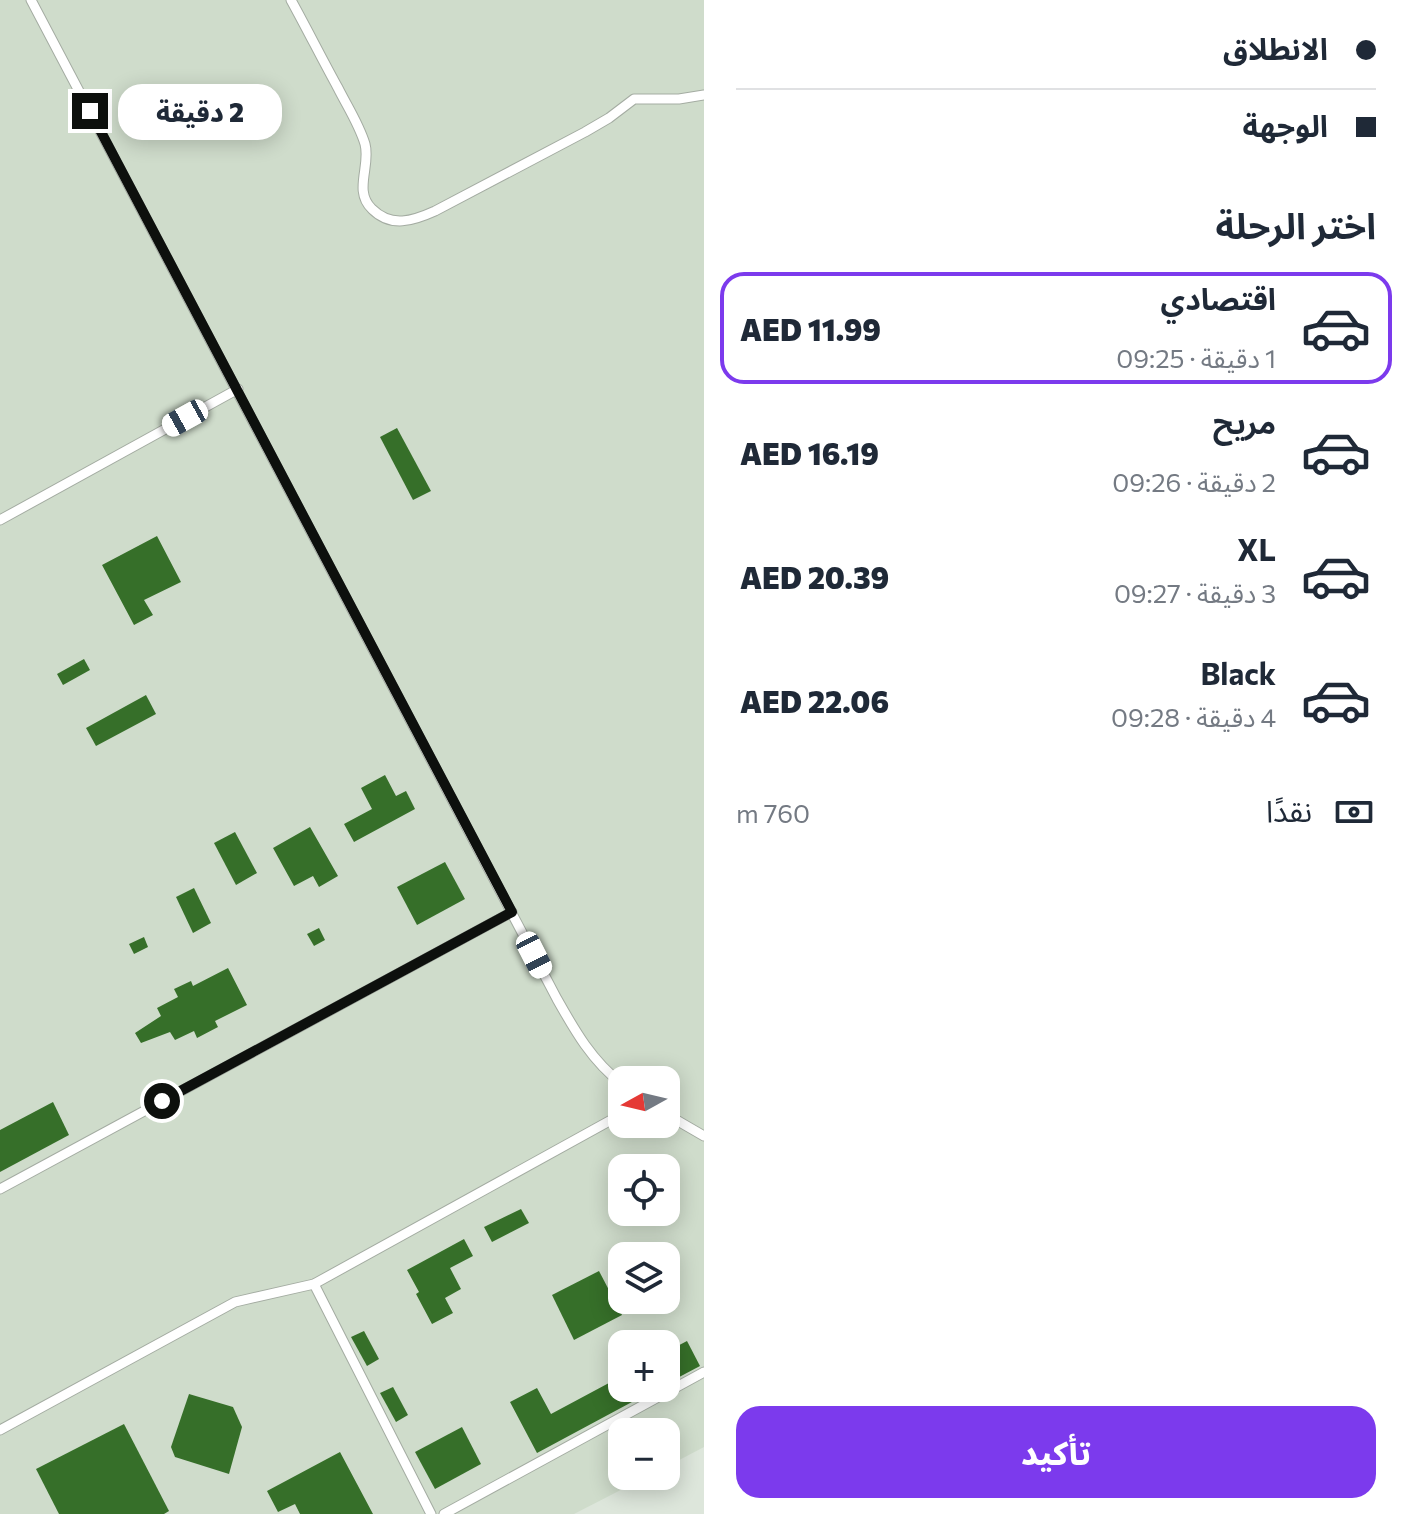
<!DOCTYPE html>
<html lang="ar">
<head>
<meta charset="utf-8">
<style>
	:root { --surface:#fff; --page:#f6f6f7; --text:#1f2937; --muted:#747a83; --line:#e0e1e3; --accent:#7c3aed }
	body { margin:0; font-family:Commissioner,"Noto Sans Arabic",sans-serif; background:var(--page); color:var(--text); direction:rtl; height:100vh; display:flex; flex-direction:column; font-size:30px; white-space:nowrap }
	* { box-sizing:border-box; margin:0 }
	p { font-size:26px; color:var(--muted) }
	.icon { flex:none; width:44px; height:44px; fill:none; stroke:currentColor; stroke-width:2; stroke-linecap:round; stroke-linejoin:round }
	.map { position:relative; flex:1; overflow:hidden; direction:ltr }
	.details { display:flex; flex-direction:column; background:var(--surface); width:704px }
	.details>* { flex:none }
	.hud { display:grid; align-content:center; height:176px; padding:0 32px; background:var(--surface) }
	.needle { width:52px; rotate:262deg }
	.buttons { position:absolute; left:608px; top:1066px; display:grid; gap:16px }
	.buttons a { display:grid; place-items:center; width:72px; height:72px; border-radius:16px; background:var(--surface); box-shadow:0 4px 20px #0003; font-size:40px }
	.end { position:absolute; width:36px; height:36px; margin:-18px; border:10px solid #0d100d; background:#fff; box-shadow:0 0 0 4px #fff }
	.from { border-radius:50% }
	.bubble { position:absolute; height:56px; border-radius:24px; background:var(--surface); box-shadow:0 4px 20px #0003; font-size:26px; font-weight:800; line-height:56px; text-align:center; direction:rtl }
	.car { position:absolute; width:24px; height:48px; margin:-24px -12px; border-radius:10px; box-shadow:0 0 6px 2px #0007; background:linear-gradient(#fff 24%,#345 0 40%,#fff 0 76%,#345 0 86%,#fff 0) }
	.hud b { display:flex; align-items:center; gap:28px; height:76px; font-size:30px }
	.hud b+b { border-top:2px solid var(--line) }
	.hud i { width:20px; height:20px; background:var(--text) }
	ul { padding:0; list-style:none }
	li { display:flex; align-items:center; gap:24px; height:112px; margin:0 16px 12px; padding:0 16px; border:4px solid transparent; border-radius:24px }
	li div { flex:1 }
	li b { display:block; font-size:30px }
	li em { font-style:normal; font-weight:800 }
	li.on { border-color:var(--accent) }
	li>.icon { width:72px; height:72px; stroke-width:1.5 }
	h2 { padding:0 32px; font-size:36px; line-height:96px }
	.pay { display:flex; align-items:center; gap:20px; height:88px; padding:0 32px; font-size:30px }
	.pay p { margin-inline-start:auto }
	.cta { display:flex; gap:16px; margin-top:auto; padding:16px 32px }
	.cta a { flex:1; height:92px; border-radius:24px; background:var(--accent); color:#fff; font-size:32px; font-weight:800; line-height:92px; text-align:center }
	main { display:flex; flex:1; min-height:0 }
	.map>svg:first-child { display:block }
</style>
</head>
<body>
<main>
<section class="details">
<div class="hud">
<b><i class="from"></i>الانطلاق</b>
<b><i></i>الوجهة</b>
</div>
<h2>اختر الرحلة</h2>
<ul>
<li class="on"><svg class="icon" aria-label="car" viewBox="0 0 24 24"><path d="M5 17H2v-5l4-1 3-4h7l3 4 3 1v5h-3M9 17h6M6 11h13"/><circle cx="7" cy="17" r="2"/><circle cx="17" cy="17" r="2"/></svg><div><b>اقتصادي</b><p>1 دقيقة · 09:25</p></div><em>AED 11.99</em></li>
<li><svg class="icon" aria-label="car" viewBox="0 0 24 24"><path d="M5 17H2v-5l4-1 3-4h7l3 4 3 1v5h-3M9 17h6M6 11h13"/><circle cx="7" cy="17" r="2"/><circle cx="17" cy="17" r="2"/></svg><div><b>مريح</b><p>2 دقيقة · 09:26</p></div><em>AED 16.19</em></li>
<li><svg class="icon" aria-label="car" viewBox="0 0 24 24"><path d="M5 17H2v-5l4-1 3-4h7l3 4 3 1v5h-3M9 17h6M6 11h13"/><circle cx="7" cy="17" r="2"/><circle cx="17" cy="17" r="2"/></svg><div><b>XL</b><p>3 دقيقة · 09:27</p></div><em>AED 20.39</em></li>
<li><svg class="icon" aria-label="car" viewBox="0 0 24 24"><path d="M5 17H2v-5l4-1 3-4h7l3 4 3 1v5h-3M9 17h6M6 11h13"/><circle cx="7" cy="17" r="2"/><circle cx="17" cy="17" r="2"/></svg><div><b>Black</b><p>4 دقيقة · 09:28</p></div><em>AED 22.06</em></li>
</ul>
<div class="pay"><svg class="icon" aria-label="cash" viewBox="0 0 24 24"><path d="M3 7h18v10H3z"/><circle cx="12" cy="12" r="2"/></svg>نقدًا<p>760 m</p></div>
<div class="cta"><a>تأكيد</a></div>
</section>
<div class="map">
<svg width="704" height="1514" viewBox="0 0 704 1514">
	<rect width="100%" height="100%" fill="#dde6db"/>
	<path fill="#cfdccb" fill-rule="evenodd" d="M0 0H704V1447L666 1467V1432H622V1476H648L574 1514H0ZM622 1080H666V1124H622ZM622 1168H666V1212H622ZM622 1256H666V1300H622ZM622 1344H666V1388H622Z"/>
	<g fill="#366f29">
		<path d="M397 428 431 491 413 500 380 437Z"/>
		<path d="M157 536 181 582 144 600 153 615 134 625 102 565Z"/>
		<path d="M84 659 90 670 63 685 57 674Z"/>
		<path d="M146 695 156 714 96 746 86 728Z"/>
		<path d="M385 775 396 796 406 791 415 809 354 842 344 824 372 809 361 788Z"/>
		<path d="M310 827 338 876 319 887 313 876 294 886 273 848Z"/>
		<path d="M235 832 257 873 236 885 214 843Z"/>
		<path d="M445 862 465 899 417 925 397 887Z"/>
		<path d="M194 888 211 923 193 933 176 897Z"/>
		<path d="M319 928 325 940 314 946 307 934Z"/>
		<path d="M144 937 148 947 134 954 129 944Z"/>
		<path d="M228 968 247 1005 215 1021 218 1027 197 1038 194 1031 175 1040 170 1032 141 1043 135 1033 161 1016 157 1008 178 997 174 989 191 981 193 986Z"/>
		<path d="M53 1102 69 1135 0 1172V1130Z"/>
		<path d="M521 1209 529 1223 492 1242 484 1227Z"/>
		<path d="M464 1239 473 1256 450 1268 461 1289 445 1298 453 1313 432 1324 416 1294 419 1292 407 1270Z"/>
		<path d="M599 1271 622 1315 574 1340 552 1295Z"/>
		<path d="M364 1331 379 1359 367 1366 351 1337Z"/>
		<path d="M687 1341 700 1366 666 1384V1352Z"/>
		<path d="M622 1376V1388H658L537 1453 510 1402 537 1388 551 1414Z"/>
		<path d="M393 1387 408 1415 396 1422 380 1393Z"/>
		<path d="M189 1394 233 1407 242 1427 229 1474 175 1457 171 1447Z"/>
		<path d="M124 1424 169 1511 164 1514H59L36 1469Z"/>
		<path d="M462 1427 481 1464 435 1489 415 1452Z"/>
		<path d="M340 1452 373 1514H300L295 1504 278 1512 267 1491Z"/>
	</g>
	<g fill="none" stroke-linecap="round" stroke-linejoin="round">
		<g stroke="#a4aca2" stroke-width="11">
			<g id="minor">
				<path d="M31 0 557 999C575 1031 592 1061 622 1084"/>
				<path d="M291 0C307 29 322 59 338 88 347 106 359 124 365 144 371 166 353 191 372 209 391 228 413 221 435 211L585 132 609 118 634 99H679L704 95"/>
				<path d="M0 520 238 389"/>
				<path d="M666 1114 704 1136"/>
				<path d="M0 1189 512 912"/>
				<path d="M314 1284 431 1514"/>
				<path d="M0 1430 235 1302 314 1284 622 1114"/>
				<path d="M444 1514 704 1372"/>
			</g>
		</g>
		<use href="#minor" stroke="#fff" stroke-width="9"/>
	</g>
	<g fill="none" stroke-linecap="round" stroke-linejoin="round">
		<path stroke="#0d100d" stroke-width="10" d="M90 111 512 912 162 1101"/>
	</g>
</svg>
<div class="buttons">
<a><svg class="needle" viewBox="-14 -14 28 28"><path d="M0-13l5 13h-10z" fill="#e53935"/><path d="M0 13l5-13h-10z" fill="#747a83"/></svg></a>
<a><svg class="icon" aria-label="locate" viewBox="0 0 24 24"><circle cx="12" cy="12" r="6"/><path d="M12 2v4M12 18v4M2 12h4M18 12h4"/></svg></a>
<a><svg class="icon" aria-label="layers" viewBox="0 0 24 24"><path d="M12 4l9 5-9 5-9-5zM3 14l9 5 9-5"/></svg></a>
<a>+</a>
<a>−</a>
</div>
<i class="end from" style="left:162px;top:1101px"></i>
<i class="end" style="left:90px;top:111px"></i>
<div class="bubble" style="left:118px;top:84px;width:164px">2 دقيقة</div>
<i class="car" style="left:185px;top:418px;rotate:241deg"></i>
<i class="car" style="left:534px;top:955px;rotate:153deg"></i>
</div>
</main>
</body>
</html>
